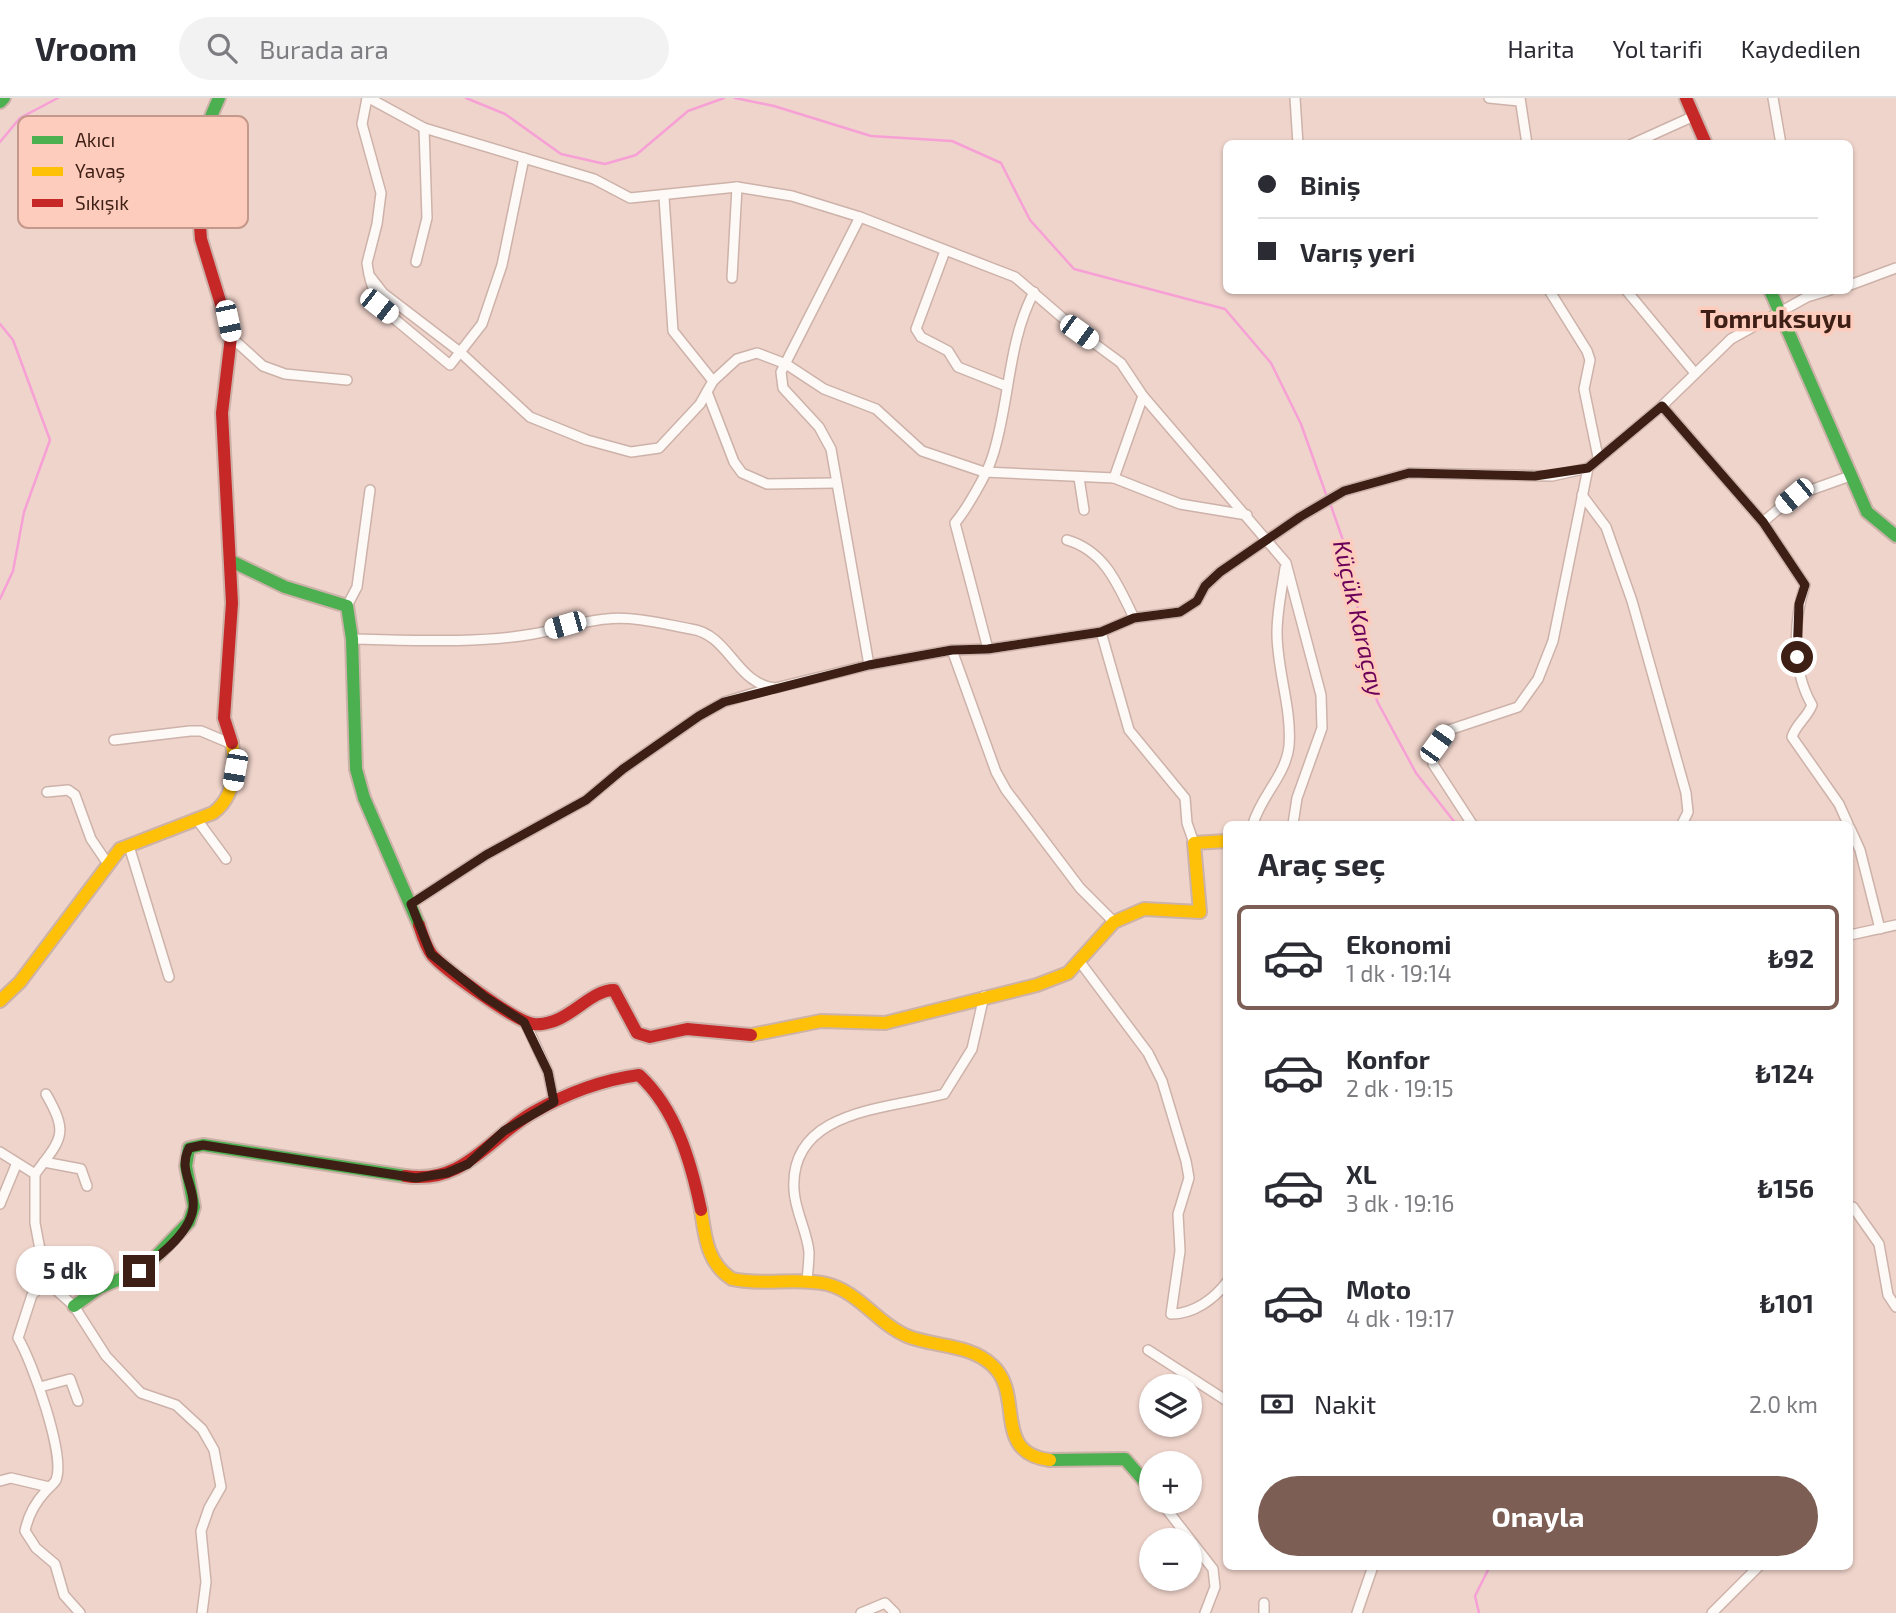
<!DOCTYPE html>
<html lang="tr">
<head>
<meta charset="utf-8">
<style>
	:root { --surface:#fff; --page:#f2f2f3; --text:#2b2b33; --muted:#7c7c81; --line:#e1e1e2; --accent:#7c5e55 }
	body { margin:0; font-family:"Exo 2",sans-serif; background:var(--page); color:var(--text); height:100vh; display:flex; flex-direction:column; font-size:26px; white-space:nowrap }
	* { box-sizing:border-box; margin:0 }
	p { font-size:23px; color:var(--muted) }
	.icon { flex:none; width:38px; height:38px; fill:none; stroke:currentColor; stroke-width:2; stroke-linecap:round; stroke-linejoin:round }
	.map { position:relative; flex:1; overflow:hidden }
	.drawer { position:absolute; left:1223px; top:723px; width:630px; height:749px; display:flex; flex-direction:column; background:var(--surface); border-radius:10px; box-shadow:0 2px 5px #0004 }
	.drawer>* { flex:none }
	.hud { position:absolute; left:1223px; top:42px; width:630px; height:154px; border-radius:10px; box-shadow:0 2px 5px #0004; display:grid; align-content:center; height:154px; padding:0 35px; background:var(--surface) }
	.controls { position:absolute; left:1139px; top:1276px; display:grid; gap:14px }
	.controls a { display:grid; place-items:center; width:63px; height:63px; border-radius:50%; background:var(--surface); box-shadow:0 2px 5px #0004; font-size:35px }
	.end { position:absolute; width:32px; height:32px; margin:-16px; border:9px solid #3e1f15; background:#fff; box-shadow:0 0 0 4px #fff }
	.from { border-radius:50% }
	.bubble { position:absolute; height:49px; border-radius:24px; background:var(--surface); box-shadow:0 2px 5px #0004; font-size:23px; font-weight:700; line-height:49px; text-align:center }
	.car { position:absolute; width:21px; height:42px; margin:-21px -10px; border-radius:9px; box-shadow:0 0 5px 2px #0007; background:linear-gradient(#fff 24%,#345 0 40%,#fff 0 76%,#345 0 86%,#fff 0) }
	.hud b { display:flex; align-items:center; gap:24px; height:66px; font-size:26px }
	.hud b+b { border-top:2px solid var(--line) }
	.hud i { width:18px; height:18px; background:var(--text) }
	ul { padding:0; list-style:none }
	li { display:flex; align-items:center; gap:21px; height:105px; margin:0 14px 10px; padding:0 21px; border:4px solid transparent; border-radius:10px }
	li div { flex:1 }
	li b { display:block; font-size:26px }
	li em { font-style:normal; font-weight:700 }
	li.on { border-color:var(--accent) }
	li>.icon { width:63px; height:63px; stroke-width:1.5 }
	h2 { padding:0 35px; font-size:32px; line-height:84px }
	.pay { display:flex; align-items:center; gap:18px; height:77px; padding:0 35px; font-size:26px }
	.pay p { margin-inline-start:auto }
	.primary-button { display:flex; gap:14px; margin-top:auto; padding:14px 35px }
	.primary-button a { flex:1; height:80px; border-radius:42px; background:var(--accent); color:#fff; font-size:28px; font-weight:700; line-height:80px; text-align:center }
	header { display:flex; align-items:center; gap:42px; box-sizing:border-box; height:98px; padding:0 35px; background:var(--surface); border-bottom:2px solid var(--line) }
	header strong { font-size:33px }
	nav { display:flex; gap:38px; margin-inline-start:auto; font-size:24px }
	.search { width:490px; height:63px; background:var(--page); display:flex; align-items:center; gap:18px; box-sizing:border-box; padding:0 24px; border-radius:38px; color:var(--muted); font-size:26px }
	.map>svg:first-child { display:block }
</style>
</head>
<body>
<header>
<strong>Vroom</strong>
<div class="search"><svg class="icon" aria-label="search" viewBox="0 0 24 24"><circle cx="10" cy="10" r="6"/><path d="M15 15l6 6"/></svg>Burada ara</div>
<nav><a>Harita</a><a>Yol tarifi</a><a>Kaydedilen</a></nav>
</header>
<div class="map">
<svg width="1896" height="1515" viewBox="0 0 1896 1515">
	<rect width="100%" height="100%" fill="#efd4cb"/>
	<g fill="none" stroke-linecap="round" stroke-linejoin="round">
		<g stroke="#f6a0d6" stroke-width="2.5">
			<path d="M466 0 505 16 561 56 605 66 636 57 688 13 724 0"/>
			<path d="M735 0 774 8 871 38 952 43 1001 65 1030 122 1074 171 1225 211 1271 265 1301 326 1327 399"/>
			<path d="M0 44 20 20 58 0"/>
			<path d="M0 226 13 242 50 342 24 414 13 473 0 501"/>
			<path d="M1330 405 1345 448 1377 603 1416 675 1456 726"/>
			<path d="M1479 1515 1475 1498 1490 1468"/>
		</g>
		<g stroke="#cdb2a9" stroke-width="12">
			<g id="street">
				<path d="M367 0 362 26 381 95 377 126 367 165 369 177 383 195 460 254 530 319 587 342 631 354 659 350 700 306 713 283"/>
				<path d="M369 0 424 30 594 81 630 100 737 89 792 98 860 119 1015 179 1079 234 1121 265 1143 298 1286 465 1321 597 1322 630 1297 700 1293 726"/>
				<path d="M1295 0 1298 46"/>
				<path d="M1489 0 1519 3"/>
				<path d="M1520 0 1527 46"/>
				<path d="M1773 0 1781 46"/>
				<path d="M1632 46 1694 18"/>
				<path d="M664 99 673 233 713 283 737 261 757 255 786 266 824 291 876 311 922 353 984 374 1114 380"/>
				<path d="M860 119 781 274 783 290 819 329 831 351 869 567"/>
				<path d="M945 153 916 231 921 239 948 253 958 269 1006 288"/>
				<path d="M416 164 427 120 424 30"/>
				<path d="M732 180 737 89"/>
				<path d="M370 181 379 208 450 267 482 226 502 167 524 60"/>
				<path d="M1850 187 1896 170"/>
				<path d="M1549 192 1587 253 1590 262 1584 291 1598 359"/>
				<path d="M1626 192 1694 274"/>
				<path d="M231 239 263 268 285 276 347 282"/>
				<path d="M707 294 734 364 742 375 767 386 835 385"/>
				<path d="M1143 298 1114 380 1180 406 1247 417"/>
				<path d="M1662 308 1763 424 1805 487C1793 524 1792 573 1812 607 1807 620 1796 626 1792 639L1839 706 1848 726"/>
				<path d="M1079 380 1084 412"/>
				<path d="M1582 397 1606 429 1632 503 1686 695 1688 714 1682 726"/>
				<path d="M1763 424 1794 398 1850 378"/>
				<path d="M1067 442C1105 453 1118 487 1134 520"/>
				<path d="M347 508 357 489 370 392"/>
				<path d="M1101 534 1129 632 1185 700 1187 725 1194 745"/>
				<path d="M352 541C411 542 475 546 533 536 558 532 581 523 606 521 634 518 664 526 691 531 729 536 736 586 775 590L869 567 952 552 988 551 1101 534 1134 520 1180 514 1197 503 1205 488 1220 474 1300 419 1344 393 1409 375 1552 378 1588 370"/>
				<path d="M988 551 955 425C966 412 987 376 992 360 1010 306 1007 245 1034 194"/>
				<path d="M952 552 996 674 1006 692 1080 790 1114 824"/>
				<path d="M114 642 190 633H201L232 646"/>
				<path d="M47 694 68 692 75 697 91 741 108 766"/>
				<path d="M198 723 226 761"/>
				<path d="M1253 726C1261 698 1286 677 1289 648 1292 610 1277 573 1277 535 1277 513 1282 491 1285 470"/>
				<path d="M1472 726 1433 666 1437 646 1446 633 1518 609 1538 581 1553 543 1588 370 1662 308 1731 241 1807 199 1830 192"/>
				<path d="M1850 730 1860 752 1880 831"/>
				<path d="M129 748 169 879"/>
				<path d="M411 806 486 757 586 702 623 671 699 618 724 604 771 590"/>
				<path d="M1850 837 1896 827"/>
				<path d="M1080 864 1148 955 1162 983 1186 1063 1189 1080 1178 1116 1180 1153 1171 1216C1194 1216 1214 1201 1227 1184"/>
				<path d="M525 924 548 974 554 1004"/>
				<path d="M0 1054 35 1076V1125L46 1183 74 1208 106 1258 141 1295 176 1307 202 1331 214 1352 221 1389 209 1410 201 1433 206 1484 202 1515"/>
				<path d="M44 1064 81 1071 87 1088"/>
				<path d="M35 1076C62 1040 69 1036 46 996"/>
				<path d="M0 1106 16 1067"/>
				<path d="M1850 1110 1853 1109 1879 1146 1888 1197 1896 1209"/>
				<path d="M807 1181C808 1173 809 1163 809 1154 807 1133 795 1113 794 1092 789 1011 889 1011 944 996L972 951 984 898"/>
				<path d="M46 1183 32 1197 18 1240C32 1263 66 1358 56 1382 54 1386 48 1390 45 1394 35 1405 28 1418 25 1433L36 1450 55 1466 64 1497 80 1515"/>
				<path d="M1148 1252 1227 1303"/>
				<path d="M40 1289 70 1281 78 1303"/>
				<path d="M0 1383 11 1380 49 1389"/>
				<path d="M1161 1404 1213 1471 1215 1489 1205 1515"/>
				<path d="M861 1515 885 1505 895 1515"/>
				<path d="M1264 1515V1505"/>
				<path d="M1357 1515 1373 1468"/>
				<path d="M1712 1515 1759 1468"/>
			</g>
		</g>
		<g stroke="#cdb2a9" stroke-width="16">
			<g id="fast">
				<path d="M0 4 4 0"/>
				<path d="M197 89C195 56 206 29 219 0"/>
				<path d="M1770 192 1867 414 1896 438"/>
				<path d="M231 463 285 489 347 508 352 541 356 671 364 700 419 827"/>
				<path d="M74 1208 99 1190 145 1170 189 1124 194 1109 186 1068 189 1050 203 1047 405 1078"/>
				<path d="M1050 1362 1125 1361 1152 1392"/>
			</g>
		</g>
		<g stroke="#cdb2a9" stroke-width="16">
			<g id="slow">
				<path d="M0 903 20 884 120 751 213 715C235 699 236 670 232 645"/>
				<path d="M751 937 821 923 885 925 1037 887 1068 875 1114 824 1144 811 1200 814 1194 745 1227 743"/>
				<path d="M701 1112C705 1139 707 1165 732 1181 763 1188 796 1179 827 1186 859 1194 878 1226 907 1238 934 1249 970 1246 992 1267 1025 1296 991 1355 1050 1362"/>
			</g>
		</g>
		<g stroke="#cdb2a9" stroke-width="16">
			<g id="jam">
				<path d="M1686 0 1706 46"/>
				<path d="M197 89 201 141 231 239 222 315 232 505 224 620 232 645"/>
				<path d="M419 827C422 836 426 849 432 857 444 871 515 923 533 926 539 927 548 925 554 923 575 916 593 892 614 892L637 935 650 939 687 931 751 937"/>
				<path d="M405 1078C463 1087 488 1041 532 1015 565 996 601 982 639 977 676 1011 691 1064 701 1112"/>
			</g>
		</g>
		<use href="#street" stroke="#fdf9f7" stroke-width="9"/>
		<use href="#fast" stroke="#4caf50" stroke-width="12"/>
		<use href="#slow" stroke="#ffc107" stroke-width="12"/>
		<use href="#jam" stroke="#c62828" stroke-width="12"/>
	</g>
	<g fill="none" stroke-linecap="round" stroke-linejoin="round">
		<path stroke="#3e1f15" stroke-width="9" d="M139 1173C160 1158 197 1130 193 1102 191 1082 179 1070 189 1050L203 1047 416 1080 447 1075 468 1066 504 1033 554 1004 548 974 524 924 485 899 431 856 411 806 486 757 586 702 623 671 699 618 724 604 869 567 952 552 988 551 1101 534 1134 520 1180 514 1197 503 1205 488 1220 474 1300 419 1344 393 1409 375 1535 378 1588 370 1662 308 1763 424 1805 487 1799 506 1797 559"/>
	</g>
	<g text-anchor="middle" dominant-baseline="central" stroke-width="7" stroke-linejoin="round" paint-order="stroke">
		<g font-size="24" font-style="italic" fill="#6c0059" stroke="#feccbc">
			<text transform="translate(1360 520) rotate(77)">Küçük Karaçay</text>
		</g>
		<g font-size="26" font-weight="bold" fill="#3e1f15" stroke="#feccbc">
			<text x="1776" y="219">Tomruksuyu</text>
		</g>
	</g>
	<rect x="18" y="18" width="230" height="112" rx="10" fill="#feccbc" stroke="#c4988a" stroke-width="2"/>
	<rect x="32" y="38" width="31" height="8" fill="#4caf50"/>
	<rect x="32" y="69" width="31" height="9" fill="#ffc107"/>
	<rect x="32" y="101" width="31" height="8" fill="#c62828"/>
	<g font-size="19" fill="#3e1f15">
		<text x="75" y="49">Akıcı</text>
		<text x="75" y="80">Yavaş</text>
		<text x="75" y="112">Sıkışık</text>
	</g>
</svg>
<div class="controls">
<a><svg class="icon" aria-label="layers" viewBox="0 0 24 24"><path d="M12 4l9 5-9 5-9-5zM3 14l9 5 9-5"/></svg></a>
<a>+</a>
<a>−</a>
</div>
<i class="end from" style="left:1797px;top:559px"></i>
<i class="end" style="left:139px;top:1173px"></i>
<div class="bubble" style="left:16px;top:1148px;width:98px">5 dk</div>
<i class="car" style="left:379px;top:208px;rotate:128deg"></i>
<i class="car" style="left:228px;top:223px;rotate:168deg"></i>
<i class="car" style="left:1079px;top:234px;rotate:126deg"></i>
<i class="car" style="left:1794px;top:398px;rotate:230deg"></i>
<i class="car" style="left:565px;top:527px;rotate:254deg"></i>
<i class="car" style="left:1437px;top:646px;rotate:36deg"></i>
<i class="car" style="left:235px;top:672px;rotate:190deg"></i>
<div class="hud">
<b><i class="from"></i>Biniş</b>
<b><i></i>Varış yeri</b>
</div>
<section class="drawer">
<h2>Araç seç</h2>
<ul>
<li class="on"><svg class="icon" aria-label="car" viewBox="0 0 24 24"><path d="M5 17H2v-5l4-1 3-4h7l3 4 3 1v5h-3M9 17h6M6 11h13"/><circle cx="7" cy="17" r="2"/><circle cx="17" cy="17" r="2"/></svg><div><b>Ekonomi</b><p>1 dk · 19:14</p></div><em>₺92</em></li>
<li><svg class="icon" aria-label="car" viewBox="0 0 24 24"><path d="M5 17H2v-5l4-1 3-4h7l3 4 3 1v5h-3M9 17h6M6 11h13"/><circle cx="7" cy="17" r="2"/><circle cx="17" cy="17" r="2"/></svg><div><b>Konfor</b><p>2 dk · 19:15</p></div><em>₺124</em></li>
<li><svg class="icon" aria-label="car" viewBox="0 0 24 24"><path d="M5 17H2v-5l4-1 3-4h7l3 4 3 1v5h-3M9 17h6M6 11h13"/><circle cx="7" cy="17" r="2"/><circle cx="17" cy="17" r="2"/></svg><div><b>XL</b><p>3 dk · 19:16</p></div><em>₺156</em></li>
<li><svg class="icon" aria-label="car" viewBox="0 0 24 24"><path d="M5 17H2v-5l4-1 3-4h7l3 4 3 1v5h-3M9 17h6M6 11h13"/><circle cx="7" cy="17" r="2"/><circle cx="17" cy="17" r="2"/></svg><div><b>Moto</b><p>4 dk · 19:17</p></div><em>₺101</em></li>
</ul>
<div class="pay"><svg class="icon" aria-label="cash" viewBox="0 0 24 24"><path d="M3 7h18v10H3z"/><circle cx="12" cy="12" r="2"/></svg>Nakit<p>2.0 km</p></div>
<div class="primary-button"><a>Onayla</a></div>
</section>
</div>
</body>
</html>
